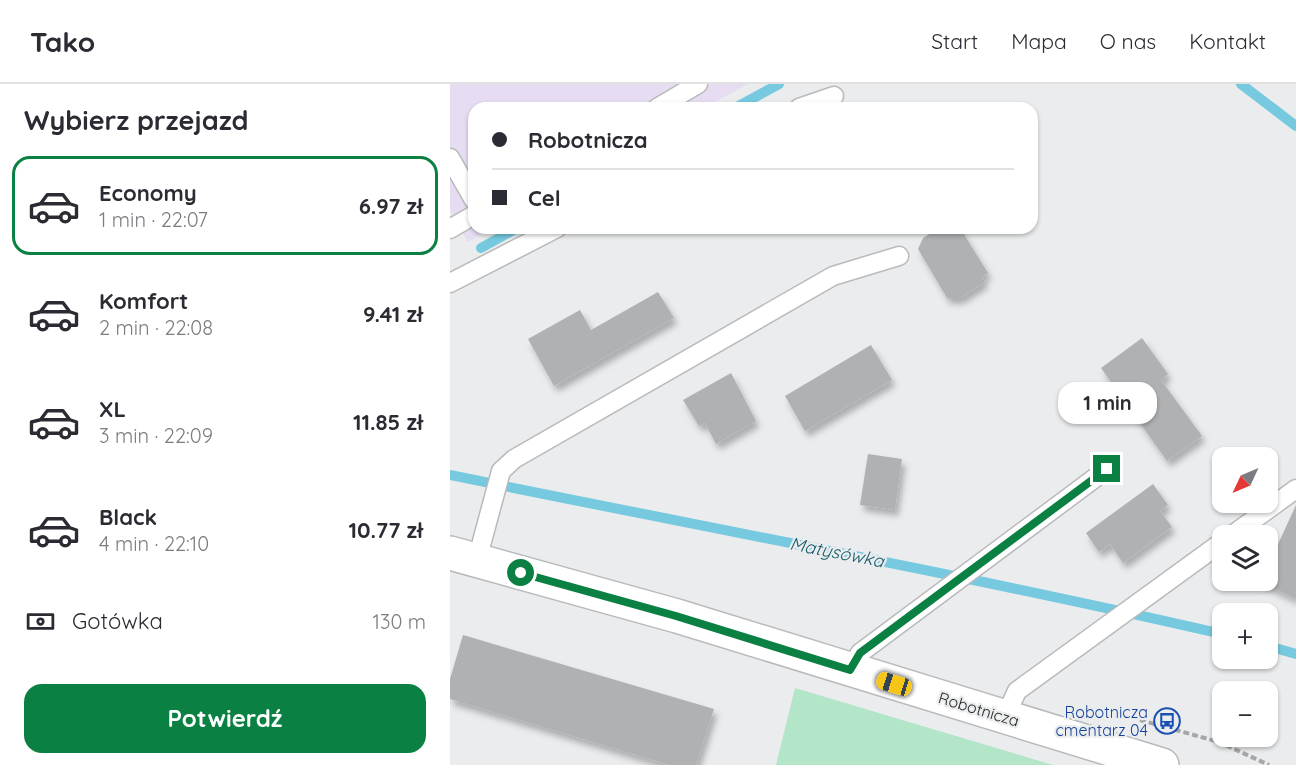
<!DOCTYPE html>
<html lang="pl">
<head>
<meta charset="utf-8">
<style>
	:root { --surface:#fff; --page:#f2f2f3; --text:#2b2b33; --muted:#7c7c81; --line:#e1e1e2; --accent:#0b8043 }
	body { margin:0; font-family:Quicksand,sans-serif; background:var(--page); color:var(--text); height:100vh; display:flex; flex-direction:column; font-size:22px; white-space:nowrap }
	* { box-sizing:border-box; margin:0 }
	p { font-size:20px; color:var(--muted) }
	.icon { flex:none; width:33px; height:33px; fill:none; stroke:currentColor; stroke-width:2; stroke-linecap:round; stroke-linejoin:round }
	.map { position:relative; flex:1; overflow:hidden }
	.details { display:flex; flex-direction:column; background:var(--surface); width:450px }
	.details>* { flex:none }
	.top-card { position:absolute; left:18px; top:18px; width:570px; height:132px; border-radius:18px; box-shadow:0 2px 4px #0004; display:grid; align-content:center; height:132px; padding:0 24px; background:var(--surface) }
	.needle { width:39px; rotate:226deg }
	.tools { position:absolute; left:762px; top:363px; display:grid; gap:12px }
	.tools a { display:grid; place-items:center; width:66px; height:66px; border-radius:12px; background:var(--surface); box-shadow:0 2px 4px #0004; font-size:30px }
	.end { position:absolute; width:27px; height:27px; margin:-14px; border:8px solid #0b8043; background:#fff; box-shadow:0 0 0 3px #fff }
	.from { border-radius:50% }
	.bubble { position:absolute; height:42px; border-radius:18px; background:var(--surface); box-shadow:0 2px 4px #0004; font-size:20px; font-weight:800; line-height:42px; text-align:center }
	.car { position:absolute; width:18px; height:36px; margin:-18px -9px; border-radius:8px; box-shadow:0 0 4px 2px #0007; background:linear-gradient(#f5c518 24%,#345 0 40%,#f5c518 0 76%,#345 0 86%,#f5c518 0) }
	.top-card b { display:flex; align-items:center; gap:21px; height:57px; font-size:22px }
	.top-card b+b { border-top:2px solid var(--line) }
	.top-card i { width:15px; height:15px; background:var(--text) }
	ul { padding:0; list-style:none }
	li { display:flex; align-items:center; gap:18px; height:99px; margin:0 12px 9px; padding:0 12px; border:3px solid transparent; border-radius:18px }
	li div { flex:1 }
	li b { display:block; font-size:22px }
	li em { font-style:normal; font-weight:800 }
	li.active { border-color:var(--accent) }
	li>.icon { width:54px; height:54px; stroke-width:1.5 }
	h2 { padding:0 24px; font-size:27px; line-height:72px }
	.pay { display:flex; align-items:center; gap:15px; height:66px; padding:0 24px; font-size:22px }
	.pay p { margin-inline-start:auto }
	.button { display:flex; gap:12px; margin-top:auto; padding:12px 24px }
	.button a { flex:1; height:69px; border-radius:18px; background:var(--accent); color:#fff; font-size:24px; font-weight:800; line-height:69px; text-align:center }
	header { display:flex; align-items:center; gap:36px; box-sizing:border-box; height:84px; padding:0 30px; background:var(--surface); border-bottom:2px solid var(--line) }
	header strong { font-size:28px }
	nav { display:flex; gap:33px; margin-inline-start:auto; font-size:21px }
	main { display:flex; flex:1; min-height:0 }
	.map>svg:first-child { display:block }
</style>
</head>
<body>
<header>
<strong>Tako</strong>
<nav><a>Start</a><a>Mapa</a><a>O nas</a><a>Kontakt</a></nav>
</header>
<main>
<section class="details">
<h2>Wybierz przejazd</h2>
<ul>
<li class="active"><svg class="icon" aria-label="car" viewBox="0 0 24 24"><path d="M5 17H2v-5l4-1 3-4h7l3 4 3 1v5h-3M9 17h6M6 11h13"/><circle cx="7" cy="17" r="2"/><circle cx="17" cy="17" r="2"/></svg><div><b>Economy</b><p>1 min · 22:07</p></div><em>6.97 zł</em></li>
<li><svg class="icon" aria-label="car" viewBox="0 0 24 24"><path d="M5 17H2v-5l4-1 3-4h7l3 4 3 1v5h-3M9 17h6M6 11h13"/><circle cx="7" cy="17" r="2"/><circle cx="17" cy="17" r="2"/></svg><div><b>Komfort</b><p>2 min · 22:08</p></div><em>9.41 zł</em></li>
<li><svg class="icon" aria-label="car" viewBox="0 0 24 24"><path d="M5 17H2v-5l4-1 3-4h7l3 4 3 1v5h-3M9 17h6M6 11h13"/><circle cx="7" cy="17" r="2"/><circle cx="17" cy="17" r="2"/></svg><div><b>XL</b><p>3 min · 22:09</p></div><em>11.85 zł</em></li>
<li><svg class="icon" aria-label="car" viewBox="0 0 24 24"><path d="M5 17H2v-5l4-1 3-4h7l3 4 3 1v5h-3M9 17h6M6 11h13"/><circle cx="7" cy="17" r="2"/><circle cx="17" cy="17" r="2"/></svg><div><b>Black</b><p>4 min · 22:10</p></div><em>10.77 zł</em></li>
</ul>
<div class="pay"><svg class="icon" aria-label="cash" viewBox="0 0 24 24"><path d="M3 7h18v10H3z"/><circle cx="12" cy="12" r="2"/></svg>Gotówka<p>130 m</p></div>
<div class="button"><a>Potwierdź</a></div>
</section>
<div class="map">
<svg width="846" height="681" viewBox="0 0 846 681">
	<defs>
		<filter id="shadow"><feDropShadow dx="3.5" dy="6" stdDeviation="3" flood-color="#0004"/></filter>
	</defs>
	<rect width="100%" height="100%" fill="#eaeced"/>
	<path fill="#e7ddf2" d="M0 0H298L254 24H24V144H42L18 158 0 126Z"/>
	<path fill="#b3e5c9" d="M345 604 603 681H326Z"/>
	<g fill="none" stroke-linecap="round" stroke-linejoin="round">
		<g stroke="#76c9df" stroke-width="10">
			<path d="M791 0 846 42"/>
			<path d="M285 24 329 0"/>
			<path d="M31 164 67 144"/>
			<path d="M0 391C258 444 516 491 772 550"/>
			<path d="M818 562 846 570"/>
		</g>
	</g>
	<g fill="#afb1b2" filter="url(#shadow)">
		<path d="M489 144H510L538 189 532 193 535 198 510 214H497L468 165 473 154Z"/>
		<path d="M208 208 224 234 104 302 78 255 130 226 141 246Z"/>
		<path d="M692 254 718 290 711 296 752 352 717 377 651 284Z"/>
		<path d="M421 261 442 296 355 347 335 312Z"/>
		<path d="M281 289 306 337 266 360 255 339 249 342 233 316Z"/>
		<path d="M418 370 452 375 445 426 410 421Z"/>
		<path d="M703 400 718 421 710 427 722 443 673 479 660 460 649 468 636 449Z"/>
		<path d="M846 421V515L810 498 818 496V482Z"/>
		<path d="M13 551 264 625 246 681H219L0 615V595Z"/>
	</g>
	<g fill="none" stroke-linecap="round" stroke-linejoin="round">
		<g stroke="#b9babc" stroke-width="21">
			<g id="lane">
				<path d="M207 24 248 0"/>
				<path d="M349 24 384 12"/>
				<path d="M0 74 24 116"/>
				<path d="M0 145 24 131"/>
				<path d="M0 199 107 144"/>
				<path d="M781 452 846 405"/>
				<path d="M27 476 51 387 64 375 383 192 449 172"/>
				<path d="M400 586 410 569 657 385"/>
				<path d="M555 633 567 607 772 458"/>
			</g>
		</g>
		<g stroke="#b9babc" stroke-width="36">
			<path id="secondary" d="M0 469 227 532 712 681"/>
		</g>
		<path stroke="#a6a7a8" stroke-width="4" stroke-dasharray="6 3" stroke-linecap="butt" d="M690 636 769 658 819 681"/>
		<use href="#lane" stroke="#fff" stroke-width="18"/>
		<use href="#secondary" stroke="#fff" stroke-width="33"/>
	</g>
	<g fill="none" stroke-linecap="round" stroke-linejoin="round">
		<path stroke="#0b8043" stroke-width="8" d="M71 489 226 532 400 586 410 569 657 385"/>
	</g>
	<defs>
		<g id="bus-ring" transform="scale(1.35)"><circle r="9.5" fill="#eaeced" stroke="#1a4fb4" stroke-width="1.5"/><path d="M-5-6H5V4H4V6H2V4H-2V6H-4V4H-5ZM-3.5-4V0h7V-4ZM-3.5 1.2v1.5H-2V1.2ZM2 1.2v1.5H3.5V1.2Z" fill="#1a4fb4"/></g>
	</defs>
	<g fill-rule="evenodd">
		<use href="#bus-ring" x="717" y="637"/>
	</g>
	<g text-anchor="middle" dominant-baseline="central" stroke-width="4.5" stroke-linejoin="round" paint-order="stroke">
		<g font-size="16" fill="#262727" stroke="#eaeced">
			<text transform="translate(529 625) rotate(17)">Robotnicza</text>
		</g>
		<g font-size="16" fill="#164399" stroke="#eaeced" text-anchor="end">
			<text x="698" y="628">Robotnicza<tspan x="698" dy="18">cmentarz 04</tspan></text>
		</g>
		<g font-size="18" font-style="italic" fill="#185d6c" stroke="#eaeced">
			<text transform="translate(387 468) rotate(11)">Matysówka</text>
		</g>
	</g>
</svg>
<div class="tools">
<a><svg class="needle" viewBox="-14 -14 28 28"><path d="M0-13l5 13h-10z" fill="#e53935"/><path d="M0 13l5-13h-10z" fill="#7c7c81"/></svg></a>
<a><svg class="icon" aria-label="layers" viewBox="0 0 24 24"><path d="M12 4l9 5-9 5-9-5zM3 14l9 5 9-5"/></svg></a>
<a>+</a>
<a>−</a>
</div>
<i class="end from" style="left:71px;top:489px"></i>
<i class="end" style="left:657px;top:385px"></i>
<div class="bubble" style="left:608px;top:298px;width:99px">1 min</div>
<i class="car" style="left:444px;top:600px;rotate:287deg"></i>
<div class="top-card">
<b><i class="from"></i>Robotnicza</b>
<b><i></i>Cel</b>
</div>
</div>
</main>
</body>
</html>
